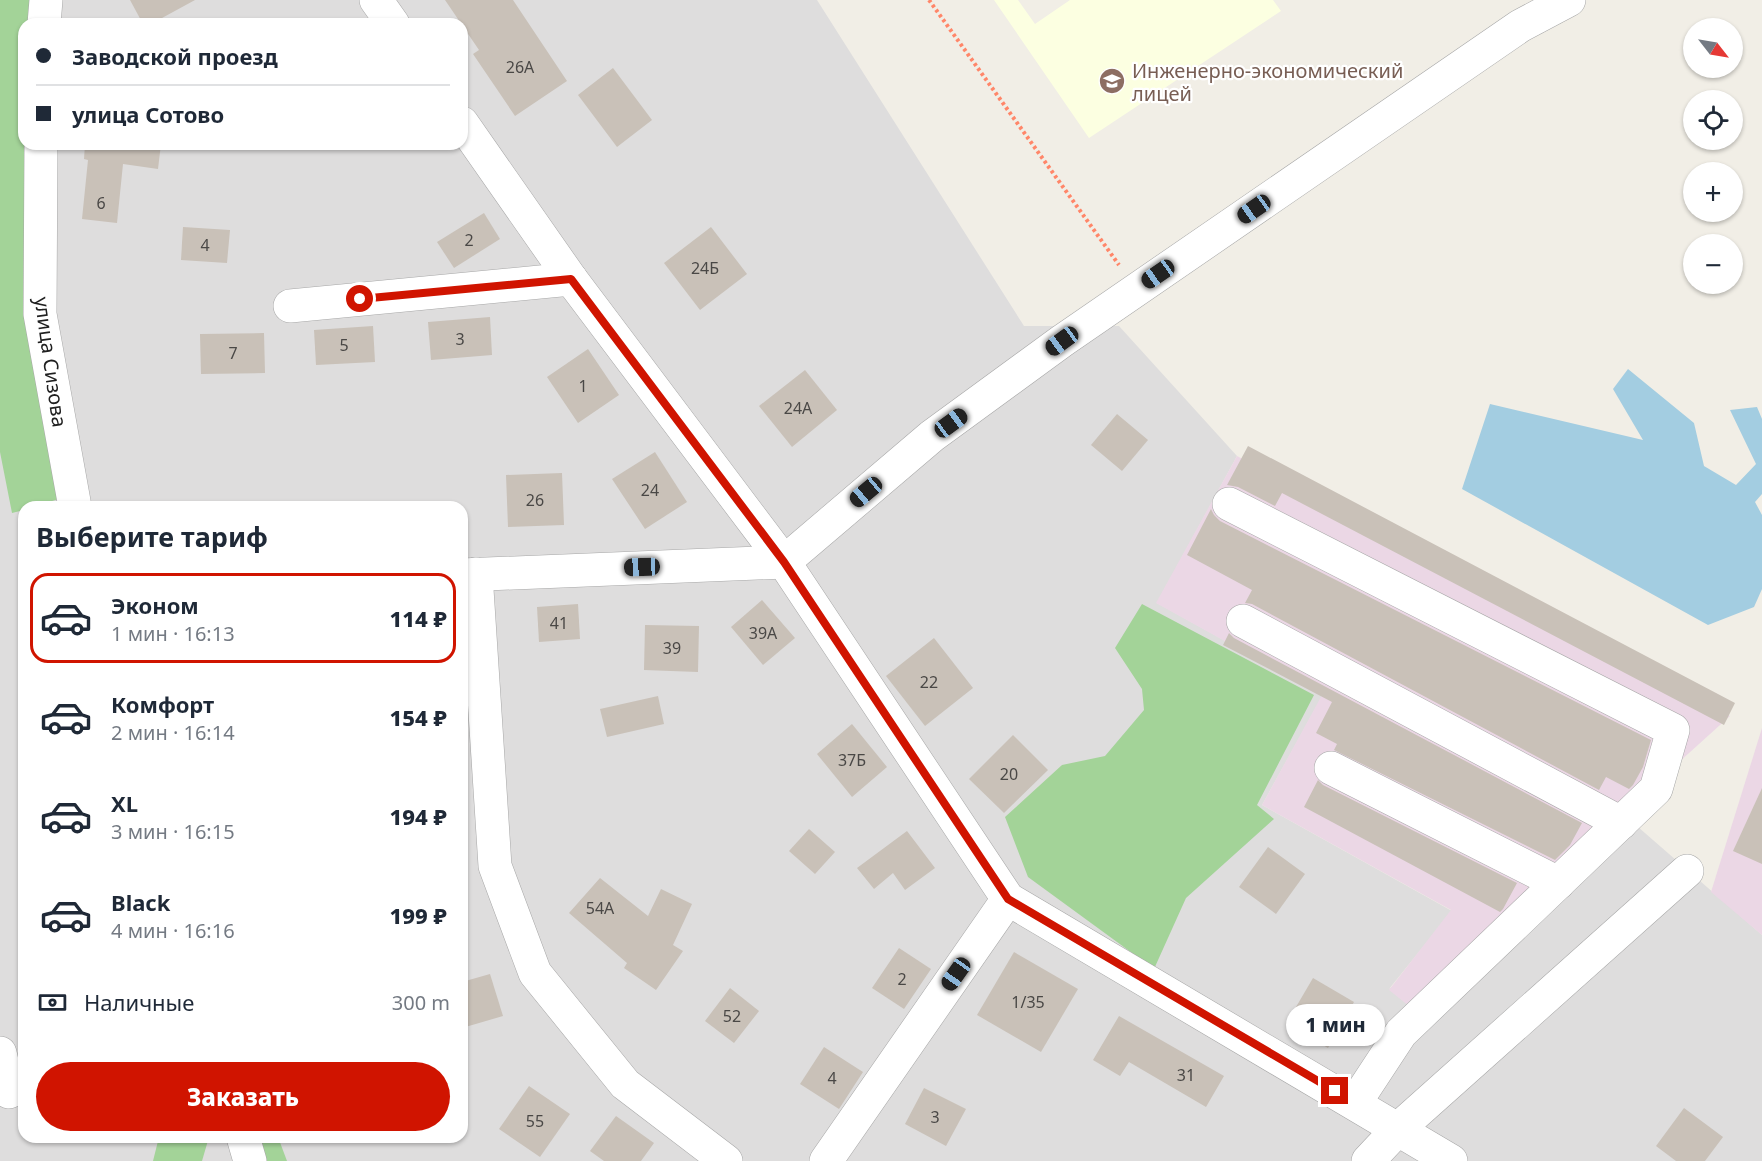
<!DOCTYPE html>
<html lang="ru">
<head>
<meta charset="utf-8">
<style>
	:root { --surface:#fff; --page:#f2f2f3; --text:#1f2937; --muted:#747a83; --line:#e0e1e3; --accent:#d01400 }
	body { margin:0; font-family:"Noto Sans",sans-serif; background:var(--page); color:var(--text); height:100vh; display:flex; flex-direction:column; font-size:22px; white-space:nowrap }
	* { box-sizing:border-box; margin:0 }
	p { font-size:20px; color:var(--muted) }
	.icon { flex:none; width:33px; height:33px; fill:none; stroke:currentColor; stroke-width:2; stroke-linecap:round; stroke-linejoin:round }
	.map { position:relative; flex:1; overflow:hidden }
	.details { position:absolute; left:18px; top:501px; width:450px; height:642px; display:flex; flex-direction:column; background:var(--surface); border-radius:18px; box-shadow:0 2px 4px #0004 }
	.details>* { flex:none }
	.banner { position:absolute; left:18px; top:18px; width:450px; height:132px; border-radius:18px; box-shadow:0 2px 4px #0004; display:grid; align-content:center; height:132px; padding:0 18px; background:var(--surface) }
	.needle { width:39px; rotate:121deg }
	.fabs { position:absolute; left:1683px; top:18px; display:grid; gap:12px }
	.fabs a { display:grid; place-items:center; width:60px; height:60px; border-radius:50%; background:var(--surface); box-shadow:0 2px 4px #0004; font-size:30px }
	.end { position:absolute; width:27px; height:27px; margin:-14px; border:8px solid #d01400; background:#fff; box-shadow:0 0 0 3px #fff }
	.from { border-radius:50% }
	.bubble { position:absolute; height:42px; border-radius:21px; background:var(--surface); box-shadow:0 2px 4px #0004; font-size:20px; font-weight:800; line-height:42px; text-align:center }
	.car { position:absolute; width:18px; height:36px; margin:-18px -9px; border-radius:8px; box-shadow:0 0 4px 2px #0007; background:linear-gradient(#222 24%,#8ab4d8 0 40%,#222 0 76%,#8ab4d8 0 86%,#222 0) }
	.banner b { display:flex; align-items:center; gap:21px; height:57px; font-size:22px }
	.banner b+b { border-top:2px solid var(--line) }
	.banner i { width:15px; height:15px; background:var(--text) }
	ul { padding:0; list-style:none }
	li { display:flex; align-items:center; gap:18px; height:90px; margin:0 12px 9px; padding:0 6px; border:3px solid transparent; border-radius:18px }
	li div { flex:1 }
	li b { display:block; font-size:22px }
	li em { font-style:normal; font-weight:800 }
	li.selected { border-color:var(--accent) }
	li>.icon { width:54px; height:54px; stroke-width:1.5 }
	h2 { padding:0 18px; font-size:27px; line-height:72px }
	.pay { display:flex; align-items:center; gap:15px; height:66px; padding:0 18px; font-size:22px }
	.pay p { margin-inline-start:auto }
	.cta { display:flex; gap:12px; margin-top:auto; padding:12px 18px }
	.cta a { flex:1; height:69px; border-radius:36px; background:var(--accent); color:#fff; font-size:24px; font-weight:800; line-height:69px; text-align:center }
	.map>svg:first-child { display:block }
</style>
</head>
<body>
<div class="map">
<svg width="1762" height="1161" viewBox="0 0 1762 1161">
	<rect width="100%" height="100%" fill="#f1eee6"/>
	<path fill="#dedddd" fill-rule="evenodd" d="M0 0H817L1024 326H1119L1237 456 1157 603 1323 695 1262 805 1452 911 1389 989 1622 813 1762 935V1161H0ZM24 24H462V144H24ZM24 507H462V1137H24Z"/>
	<g fill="#ebd7e5">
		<path d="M1237 456 1730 716 1409 1006 1389 990 1451 910 1262 805 1322 695 1156 603Z"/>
		<path d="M1762 728V935L1711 892Z"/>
	</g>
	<path fill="#fcffe1" d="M994 0H1018L1035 24 1070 0H1273L1281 11 1089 138Z"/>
	<g fill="#a3d398">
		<path d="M0 0H34L33 24H24V144H28L65 497 33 507H24V510L12 513 0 452Z"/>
		<path d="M1142 604 1314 695 1257 805 1274 819 1186 898 1154 969 1028 877 1005 817 1062 765 1105 756 1144 710 1142 689 1115 648Z"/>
		<path d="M159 1137H209L202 1161H153Z"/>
		<path d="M228 1137H278L287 1161H239Z"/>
	</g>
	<path fill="#a3cde1" d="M1628 369 1694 423 1704 466 1736 485 1756 464 1730 410 1757 407 1762 419V494L1755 502 1762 515V589L1754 607 1708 625 1462 489 1490 404 1643 440 1613 389Z"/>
	<g fill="#c9c1b8">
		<path d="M130 0H195L151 24H143Z"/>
		<path d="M445 0H513L567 81 515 116 473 54 479 50Z"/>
		<path d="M613 68 652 120 617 147 578 95Z"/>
		<path d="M85 144H161L158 169 123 164 117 223 82 219 88 160 84 159Z"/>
		<path d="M484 213 500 239 454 268 437 242Z"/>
		<path d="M183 227 230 230 227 263 181 260Z"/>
		<path d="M711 227 747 274 700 310 664 263Z"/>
		<path d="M490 317 492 355 431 360 428 322Z"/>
		<path d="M373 326 375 362 316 365 314 330Z"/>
		<path d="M264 333 265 373 201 374 200 334Z"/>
		<path d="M588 349 619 395 578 423 547 377Z"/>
		<path d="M805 370 837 410 792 447 759 406Z"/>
		<path d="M1117 414 1148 440 1122 471 1091 445Z"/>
		<path d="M1248 446 1735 703 1724 725 1282 493 1275 506 1238 487 1227 485Z"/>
		<path d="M655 452 687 502 645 529 612 479Z"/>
		<path d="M562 473 564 525 508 527 506 475Z"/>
		<path d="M1211 509 1214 515 1220 521 1651 740 1643 767 1633 785 1629 789 1606 777 1599 790 1252 604 1245 603 1252 590 1187 555Z"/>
		<path d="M762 600 795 638 763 665 731 627Z"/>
		<path d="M578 604 580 639 539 642 537 607Z"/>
		<path d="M645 625 699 626 698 672 644 670Z"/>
		<path d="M1229 633 1234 638 1582 823 1570 845 1555 860 1334 750 1337 744 1316 733 1332 702 1223 645Z"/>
		<path d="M934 638 973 688 925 726 886 676Z"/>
		<path d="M658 696 664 724 607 737 600 709Z"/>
		<path d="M852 724 887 767 852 797 817 754Z"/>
		<path d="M1013 735 1048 770 1004 813 969 779Z"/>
		<path d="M1318 780 1323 785 1517 883 1503 909 1500 912 1304 807Z"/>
		<path d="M1762 788V864L1733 851Z"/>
		<path d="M809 829 835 852 815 874 789 851Z"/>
		<path d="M907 831 935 868 905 890 893 873 874 889 857 868Z"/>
		<path d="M1268 847 1305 874 1276 914 1239 887Z"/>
		<path d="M600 878 648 916 661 889 692 904 673 945 683 951 656 990 624 968 627 963 569 913Z"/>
		<path d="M899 948 931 969 904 1009 872 988Z"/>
		<path d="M1014 952 1078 989 1041 1052 977 1015Z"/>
		<path d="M490 974 503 1016 462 1028V982Z"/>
		<path d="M1313 978 1354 1002 1328 1048 1286 1024Z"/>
		<path d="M730 988 759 1011 734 1043 705 1021Z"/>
		<path d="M1119 1016 1224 1076 1206 1107 1129 1062 1120 1076 1093 1060Z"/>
		<path d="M824 1047 863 1072 839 1109 800 1084Z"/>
		<path d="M529 1086 570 1114 540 1157 499 1129Z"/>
		<path d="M924 1088 966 1109 946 1146 905 1124Z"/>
		<path d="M1684 1108 1723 1137 1705 1161H1676L1656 1146Z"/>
		<path d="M616 1116 654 1143 641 1161H604L590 1151Z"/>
	</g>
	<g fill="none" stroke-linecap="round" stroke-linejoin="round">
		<g stroke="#a7a7a7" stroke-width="34">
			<g id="minor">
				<path d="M376 0 393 24"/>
				<path d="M44 24 46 0"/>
				<path d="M462 123 571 279 784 562 1008 899 1451 1161"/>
				<path d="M41 144 40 314 75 507"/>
				<path d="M290 306 571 279"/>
				<path d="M1229 504 1673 730 1656 789 1401 1033 1355 1103"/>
				<path d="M476 574 495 866 535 973 625 1084 726 1161"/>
				<path d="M462 575 784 562 932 436 1062 341 1520 26 1569 0"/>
				<path d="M1243 621 1621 823"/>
				<path d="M1331 768 1558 883"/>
				<path d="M0 1053 9 1092"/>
				<path d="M243 1137 250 1161"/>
				<path d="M826 1161 1008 899"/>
				<path d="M1368 1161 1398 1129 1687 871"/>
			</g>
		</g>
		<path stroke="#ff8669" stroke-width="4" stroke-dasharray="3 3" stroke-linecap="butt" d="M929 0 1119 265"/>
		<use href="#minor" stroke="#fff" stroke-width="33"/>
	</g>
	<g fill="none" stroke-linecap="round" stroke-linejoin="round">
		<path stroke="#d01400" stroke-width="8" d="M360 299 571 279 784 562 1008 899 1335 1091"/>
	</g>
	<defs>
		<g id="school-disc" transform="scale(1.35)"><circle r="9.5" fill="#8d6e63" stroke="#fff"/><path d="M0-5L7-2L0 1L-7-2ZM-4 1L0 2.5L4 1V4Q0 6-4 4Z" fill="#fff"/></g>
	</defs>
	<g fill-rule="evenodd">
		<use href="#school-disc" x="1112" y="81"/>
	</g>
	<g text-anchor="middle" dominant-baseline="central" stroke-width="4.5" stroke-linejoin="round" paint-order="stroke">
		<g font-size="16" fill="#4a4846">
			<text x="520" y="67">26А</text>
			<text x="101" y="203">6</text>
			<text x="469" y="240">2</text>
			<text x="205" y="245">4</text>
			<text x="705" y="268">24Б</text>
			<text x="460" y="339">3</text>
			<text x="344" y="345">5</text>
			<text x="233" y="353">7</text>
			<text x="583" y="386">1</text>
			<text x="798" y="408">24А</text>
			<text x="650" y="490">24</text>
			<text x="535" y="500">26</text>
			<text x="559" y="623">41</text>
			<text x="763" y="633">39А</text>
			<text x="672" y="648">39</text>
			<text x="929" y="682">22</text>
			<text x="852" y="760">37Б</text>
			<text x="1009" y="774">20</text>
			<text x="600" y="908">54А</text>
			<text x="902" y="979">2</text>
			<text x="1028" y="1002">1/35</text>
			<text x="732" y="1016">52</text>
			<text x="1186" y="1075">31</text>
			<text x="832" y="1078">4</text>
			<text x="935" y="1117">3</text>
			<text x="535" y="1121">55</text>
		</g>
		<g font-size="20" fill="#785e54" stroke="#fff" text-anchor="start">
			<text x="1132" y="70">Инженерно-экономический<tspan x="1132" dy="23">лицей</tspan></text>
		</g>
		<g font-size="20" fill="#202020" stroke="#fff">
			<text transform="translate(51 362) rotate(82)">улица Сизова</text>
		</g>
	</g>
</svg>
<div class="fabs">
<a><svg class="needle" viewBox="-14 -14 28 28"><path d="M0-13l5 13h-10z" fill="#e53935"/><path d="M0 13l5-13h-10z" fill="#747a83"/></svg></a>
<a><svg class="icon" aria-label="locate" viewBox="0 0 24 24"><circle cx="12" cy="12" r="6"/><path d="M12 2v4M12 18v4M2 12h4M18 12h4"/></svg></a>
<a>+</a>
<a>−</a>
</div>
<i class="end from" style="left:360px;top:299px"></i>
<i class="end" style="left:1335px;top:1091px"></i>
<div class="bubble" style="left:1286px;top:1004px;width:99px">1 мин</div>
<i class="car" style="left:1254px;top:209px;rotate:235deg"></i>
<i class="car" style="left:1158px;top:274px;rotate:235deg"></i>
<i class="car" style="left:1062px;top:341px;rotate:234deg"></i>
<i class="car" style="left:951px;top:423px;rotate:54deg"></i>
<i class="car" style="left:866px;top:492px;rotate:230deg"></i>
<i class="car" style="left:642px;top:567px;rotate:268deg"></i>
<i class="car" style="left:956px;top:974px;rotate:215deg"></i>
<div class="banner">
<b><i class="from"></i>Заводской проезд</b>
<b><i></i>улица Сотово</b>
</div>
<section class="details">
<h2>Выберите тариф</h2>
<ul>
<li class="selected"><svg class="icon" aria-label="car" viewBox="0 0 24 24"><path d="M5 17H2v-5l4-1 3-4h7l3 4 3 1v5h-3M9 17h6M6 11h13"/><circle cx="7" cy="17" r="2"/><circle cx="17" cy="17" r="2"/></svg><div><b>Эконом</b><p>1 мин · 16:13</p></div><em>114 ₽</em></li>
<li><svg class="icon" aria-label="car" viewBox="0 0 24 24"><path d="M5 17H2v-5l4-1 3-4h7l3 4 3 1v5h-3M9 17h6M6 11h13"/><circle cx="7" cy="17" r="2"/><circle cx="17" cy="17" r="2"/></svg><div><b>Комфорт</b><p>2 мин · 16:14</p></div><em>154 ₽</em></li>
<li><svg class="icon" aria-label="car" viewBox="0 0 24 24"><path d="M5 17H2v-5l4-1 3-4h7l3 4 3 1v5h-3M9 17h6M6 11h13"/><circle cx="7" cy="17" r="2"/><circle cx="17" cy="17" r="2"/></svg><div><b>XL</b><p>3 мин · 16:15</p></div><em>194 ₽</em></li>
<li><svg class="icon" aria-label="car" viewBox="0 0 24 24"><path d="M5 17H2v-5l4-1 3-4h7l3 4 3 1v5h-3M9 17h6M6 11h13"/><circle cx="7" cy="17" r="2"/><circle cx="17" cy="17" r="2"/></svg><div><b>Black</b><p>4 мин · 16:16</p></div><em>199 ₽</em></li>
</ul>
<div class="pay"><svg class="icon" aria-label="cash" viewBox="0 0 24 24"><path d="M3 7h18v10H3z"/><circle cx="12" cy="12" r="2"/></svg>Наличные<p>300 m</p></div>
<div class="cta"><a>Заказать</a></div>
</section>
</div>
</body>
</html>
